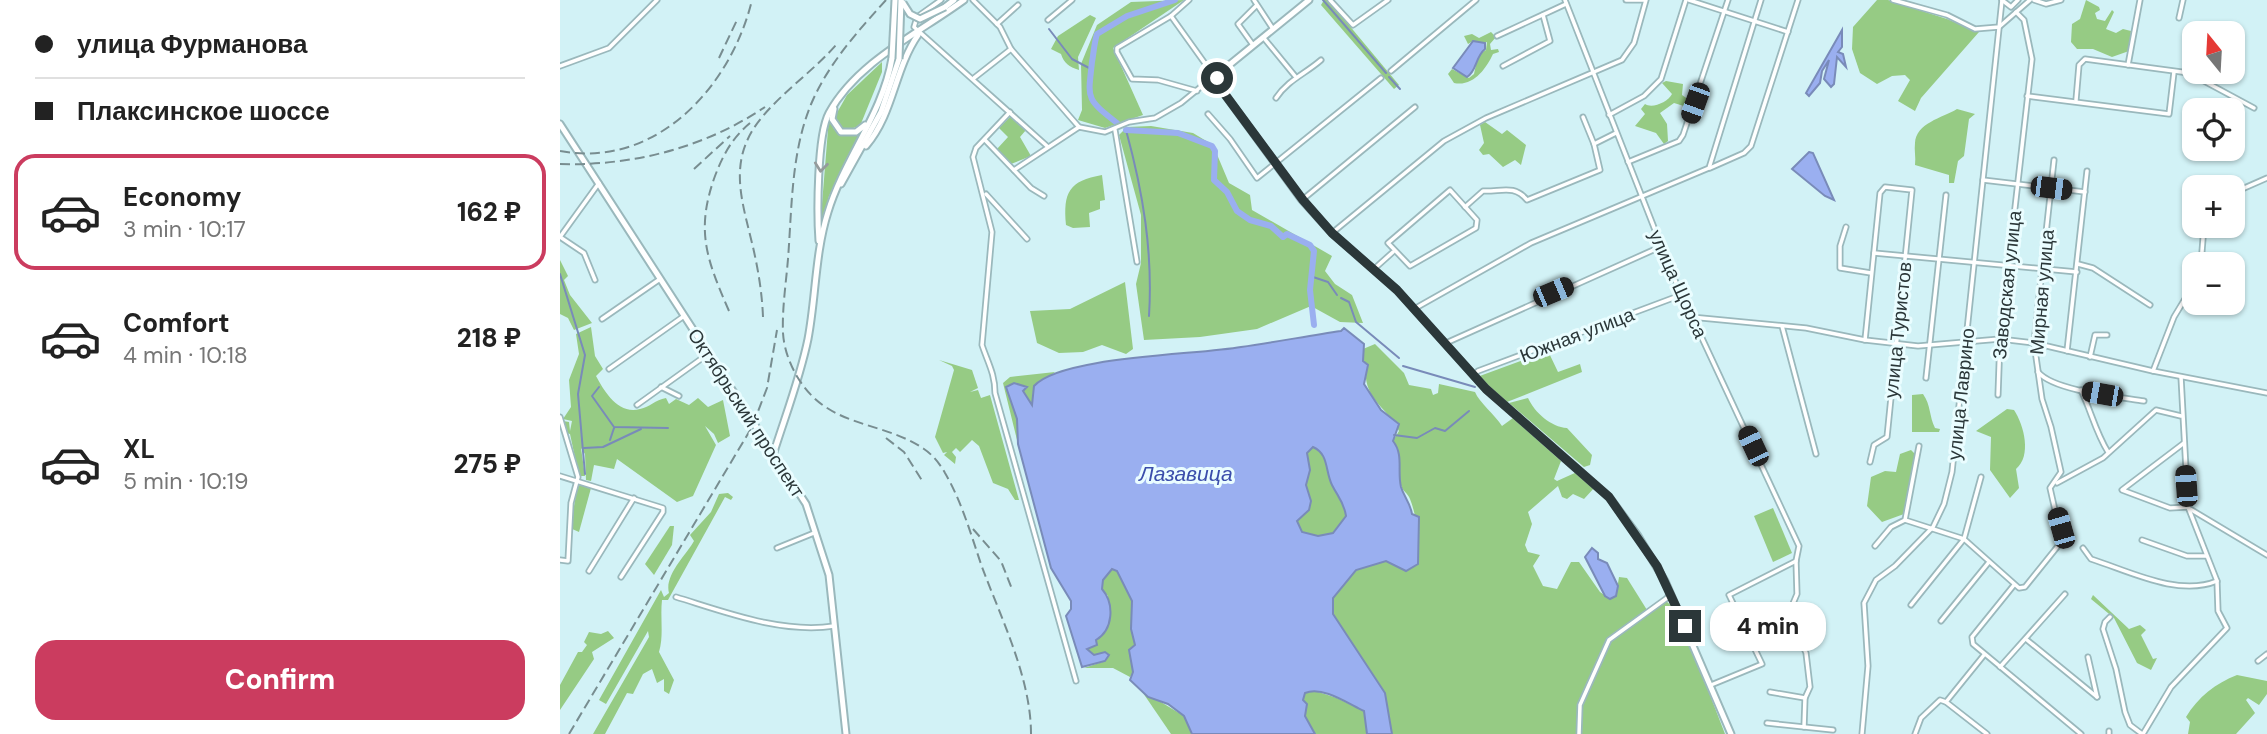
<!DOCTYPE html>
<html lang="en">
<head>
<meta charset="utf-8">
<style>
	:root { --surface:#fff; --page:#f2f2f2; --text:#222; --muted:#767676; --line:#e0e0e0; --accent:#cb3c5f }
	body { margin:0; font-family:"DM Sans",sans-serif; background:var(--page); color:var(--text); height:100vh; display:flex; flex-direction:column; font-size:26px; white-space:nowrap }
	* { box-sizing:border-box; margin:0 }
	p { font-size:23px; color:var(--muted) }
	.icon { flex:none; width:38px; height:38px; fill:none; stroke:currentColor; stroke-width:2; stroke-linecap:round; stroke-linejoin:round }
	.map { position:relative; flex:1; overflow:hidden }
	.side { display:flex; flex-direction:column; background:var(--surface); width:560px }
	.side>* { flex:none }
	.banner { display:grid; align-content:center; height:154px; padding:0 35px; background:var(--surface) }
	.needle { width:46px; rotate:342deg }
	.fabs { position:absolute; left:1622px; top:21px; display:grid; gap:14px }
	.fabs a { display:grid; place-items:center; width:63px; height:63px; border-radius:14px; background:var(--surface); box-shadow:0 2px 5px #0004; font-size:35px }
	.end { position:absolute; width:32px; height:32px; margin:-16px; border:9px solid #2b3739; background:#fff; box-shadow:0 0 0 4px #fff }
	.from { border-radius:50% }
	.bubble { position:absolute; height:49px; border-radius:21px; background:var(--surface); box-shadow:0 2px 5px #0004; font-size:23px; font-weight:800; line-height:49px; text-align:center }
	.car { position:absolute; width:21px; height:42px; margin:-21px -10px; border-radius:9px; box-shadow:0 0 5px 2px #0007; background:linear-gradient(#222 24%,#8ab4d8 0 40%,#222 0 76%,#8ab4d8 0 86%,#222 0) }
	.banner b { display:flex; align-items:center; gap:24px; height:66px; font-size:26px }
	.banner b+b { border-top:2px solid var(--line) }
	.banner i { width:18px; height:18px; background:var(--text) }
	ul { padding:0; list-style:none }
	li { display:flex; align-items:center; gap:21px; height:116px; margin:0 14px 10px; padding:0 21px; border:4px solid transparent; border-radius:21px }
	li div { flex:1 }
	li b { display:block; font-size:26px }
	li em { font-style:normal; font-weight:800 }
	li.selected { border-color:var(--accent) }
	li>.icon { width:63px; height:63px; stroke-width:1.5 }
	.primary-button { display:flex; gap:14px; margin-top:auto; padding:14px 35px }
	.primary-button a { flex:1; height:80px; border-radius:21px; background:var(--accent); color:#fff; font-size:28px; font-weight:800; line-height:80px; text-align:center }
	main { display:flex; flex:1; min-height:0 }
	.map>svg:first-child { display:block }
</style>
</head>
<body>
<main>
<section class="side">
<div class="banner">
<b><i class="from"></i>улица Фурманова</b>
<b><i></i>Плаксинское шоссе</b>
</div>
<ul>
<li class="selected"><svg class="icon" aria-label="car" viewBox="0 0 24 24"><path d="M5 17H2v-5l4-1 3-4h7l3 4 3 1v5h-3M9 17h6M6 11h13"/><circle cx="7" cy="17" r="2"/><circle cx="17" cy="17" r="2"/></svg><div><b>Economy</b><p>3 min · 10:17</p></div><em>162 ₽</em></li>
<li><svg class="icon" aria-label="car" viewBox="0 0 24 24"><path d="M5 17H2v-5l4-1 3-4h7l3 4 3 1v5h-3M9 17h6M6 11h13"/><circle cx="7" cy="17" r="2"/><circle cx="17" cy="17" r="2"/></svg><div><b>Comfort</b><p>4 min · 10:18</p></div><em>218 ₽</em></li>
<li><svg class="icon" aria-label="car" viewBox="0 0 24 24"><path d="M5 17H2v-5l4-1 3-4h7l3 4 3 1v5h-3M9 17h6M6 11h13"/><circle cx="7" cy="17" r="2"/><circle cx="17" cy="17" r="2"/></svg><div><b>XL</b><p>5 min · 10:19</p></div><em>275 ₽</em></li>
</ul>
<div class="primary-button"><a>Confirm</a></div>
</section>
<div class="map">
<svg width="1707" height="734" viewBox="0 0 1707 734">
	<rect width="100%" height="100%" fill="#d2f2f6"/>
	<g fill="#96cb84">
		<path d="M624 0 553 48 583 115 545 128 518 120 522 110 521 64 537 25 571 2Z"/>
		<path d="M764 0H768L839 85 834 89 761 5Z"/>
		<path d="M1317 0H1328L1387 19 1419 32 1361 98 1355 111 1338 101 1350 80 1345 75 1332 76 1317 84 1300 73 1292 49 1293 27Z"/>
		<path d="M1526 0 1539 7 1540 10 1535 13 1537 19 1545 21 1552 10 1554 12 1546 29 1556 33 1563 29 1571 31 1569 51 1552 57 1533 49H1517L1511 42 1512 24 1520 19Z"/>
		<path d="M530 15 536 18 518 57 519 70C509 67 504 63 501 54L491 49 498 36Z"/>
		<path d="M931 32 936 37 930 44 931 50 938 49 939 52 933 54C926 69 913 87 894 83L888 74 892 69 909 78 914 74 918 55 926 50 927 42 922 44 913 41 908 44 904 36 912 34 919 38Z"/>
		<path d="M322 62V72L300 126 283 131 274 118 287 95Z"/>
		<path d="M1106 81 1123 84 1122 95 1132 102 1127 107 1114 103 1100 113 1107 124 1108 141 1104 144 1096 133 1075 126 1085 114 1081 109 1085 104C1092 109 1108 102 1112 94L1102 83Z"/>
		<path d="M1397 109 1415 114 1409 119 1404 156 1398 161 1394 183H1389V175L1355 165C1356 157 1354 150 1355 143 1356 123 1382 118 1397 109Z"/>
		<path d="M451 116 466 130 460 137 471 156 451 164 437 149 448 137 439 128Z"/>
		<path d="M269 117 274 129 283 135 302 131 269 196 260 229Z"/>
		<path d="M925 122 942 134 947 130 966 145 961 165 955 160 943 167 929 154 923 155 919 150 924 143 920 125Z"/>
		<path d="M591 126 633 133 653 145 669 183 690 195 692 210 772 256 765 271 775 284 792 295 803 323 780 322 751 306 697 329 640 337 584 340 576 284 581 263V215L559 135 567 127Z"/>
		<path d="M542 175 545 200 540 201V209L529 213 530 227 513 228 506 225C503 192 509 181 542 175Z"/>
		<path d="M0 260 8 276 4 280 10 295 32 323 14 330 8 318 0 314Z"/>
		<path d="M565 282 573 349 566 354 542 345 523 352 499 353 477 343 470 311 510 309Z"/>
		<path d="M31 327 35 356 43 369 36 376C44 391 58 415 80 409 90 407 95 400 106 398L109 404 116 399 129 405 138 398 148 407 163 400 170 436 158 443 154 434 145 426 156 445 133 496 117 502 57 459 54 469 34 465 31 481 26 480 25 454 21 448 25 476H19L10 434 6 433 3 421 9 422 10 431 12 421 3 419 11 407 9 380 19 354 16 334Z"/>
		<path d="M815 344 844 373 849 385 871 389 873 395 878 393 879 384 915 392C919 402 935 415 942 426L953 418 1001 461 994 479 997 481 1017 472 1035 487 1024 499 1013 494 1007 499 1002 497 998 486 968 512 972 524 965 545 968 552 980 555 973 566 983 586 997 589 1011 562H1019L1040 592 1050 599 1056 596 1059 577 1067 578 1087 610 1105 600 1118 612 1165 734H832L825 693 773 615V598L796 570 826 561 846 571 858 564C860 545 857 516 850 499 848 493 842 491 841 485 839 470 837 456 833 441L839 431C824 403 802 400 806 363L803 361V349Z"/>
		<path d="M988 351 998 372 1020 364 1022 372 947 402 917 377Z"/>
		<path d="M379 360 412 370 418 388 410 392 418 390 421 398 430 395 459 500H455L448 489 433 483 419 446 412 440 400 452 396 448 392 452 396 457 395 464 384 455 387 452 383 453 375 437 394 370 392 366Z"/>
		<path d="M495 372 473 391 472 405 463 391 467 388 446 387 457 419 458 444 443 383 450 377Z"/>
		<path d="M1363 394C1371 405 1369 416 1375 428L1380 429 1379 432H1352V395Z"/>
		<path d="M968 398C975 413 991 427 1007 428L1032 455 1030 465 1024 467 949 403Z"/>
		<path d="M1447 409 1454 410C1464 425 1472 456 1456 469L1459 488 1450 498 1430 470 1431 437 1416 431Z"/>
		<path d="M753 447C769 454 765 471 772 485 778 497 784 502 786 516L773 533 758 536 742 532 737 521 749 510 751 502 746 485 750 470 747 453Z"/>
		<path d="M1351 450 1355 454 1344 514 1322 522 1307 506 1311 477 1325 471 1336 472 1340 454Z"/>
		<path d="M18 484 31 488 19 532 10 528Z"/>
		<path d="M168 493 173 497 171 500 165 497 108 600H102C100 618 104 635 99 652L114 680 109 694 104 691V679L97 683 92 669 83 674 73 694 67 693 45 734H28H33L89 637 88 631 46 704 39 700 101 590 104 597 109 593C104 575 127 554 134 541L130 535 151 512 159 494Z"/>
		<path d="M1213 508 1232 553 1213 562 1194 516Z"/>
		<path d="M110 526H114L112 545 94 575 85 564Z"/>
		<path d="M552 569 557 571 572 601 571 629 575 645 569 650 573 672 570 677 553 668H524L542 662 545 652 534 655 527 649 536 640 548 596 542 589 543 580Z"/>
		<path d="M1533 595 1569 629 1580 625 1586 630 1581 635 1593 659 1597 658 1591 670 1577 663 1554 618 1531 599Z"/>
		<path d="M48 631 54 638 32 652 34 659 0 710V685L18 652H22L27 645 24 642 29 632 41 634Z"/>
		<path d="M1677 675 1707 681V694L1699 705 1688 698 1686 700 1695 713 1676 734H1628L1630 722 1626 717C1638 697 1656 683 1677 675Z"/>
		<path d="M581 690 624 716 632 734H611Z"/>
		<path d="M752 690 777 698 804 711 807 734H755L745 716 747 704 743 700 745 693Z"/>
	</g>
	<g fill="#9aaff0" stroke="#798bb9" stroke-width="2" fill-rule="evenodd">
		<path d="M1282 30V47L1278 52 1283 54 1286 67 1277 57 1274 84 1271 87 1264 79 1269 60 1262 71 1260 83 1249 96 1246 93Z"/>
		<path d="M913 41 925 43V49C915 57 917 71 907 77L893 68Z"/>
		<path d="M1249 152 1253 153 1274 200 1265 196 1232 169Z"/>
		<path d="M784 328 804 344 803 361 808 365 804 384 821 410 839 424 833 441C844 455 837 471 841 487 844 497 850 502 852 514L859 517 858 564 846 571 826 561 796 570 773 598V614L825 693 832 734H807L804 711C787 703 763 686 745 693L743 700 747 704 745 716 755 734H632L624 716 608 704 588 697 570 680 573 672 569 650 575 645 571 629 572 601 557 571 552 569 543 580 542 589C555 604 553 630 536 640L537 645 527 649 534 655 545 652 549 655 545 661 522 667 506 616 511 609V601L491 568 458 444 457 419 446 387 454 383 467 387 463 391 472 405 474 386C501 356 637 355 681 347 715 342 748 336 781 331ZM753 447C769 454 765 471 772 485 778 497 784 502 786 516L773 533 758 536 742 532 737 521 749 510 751 501 746 485 750 470 747 453Z"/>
		<path d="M1032 548 1038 553V559L1047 563 1058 586 1056 596 1050 599 1045 596 1025 557Z"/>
	</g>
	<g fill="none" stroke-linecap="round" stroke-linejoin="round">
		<g stroke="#798bb9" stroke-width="2">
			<path d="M763 0 826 73"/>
			<path d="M489 29 512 59 531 69"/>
			<path d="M829 77 840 89"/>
			<path d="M566 130C583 192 593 252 589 316"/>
			<path d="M0 274 25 355 18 394 25 474"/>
			<path d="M753 277 768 282 777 295"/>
			<path d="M781 298 789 302 796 322 839 358"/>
			<path d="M843 366 915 387"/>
			<path d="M39 387 32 396 54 427 108 428"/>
			<path d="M942 400 981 433"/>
			<path d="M834 435 857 438 875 428 885 431 909 411"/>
			<path d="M986 437 995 445"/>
			<path d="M50 440 54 428"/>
			<path d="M24 448 43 447 81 429"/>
		</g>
		<g stroke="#9aaff0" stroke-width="6">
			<path d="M557 123C525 98 528 99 532 62 534 51 534 44 537 34L567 16 615 0"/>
			<path d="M566 130 618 133 652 146 655 151 654 180 667 192 677 211 690 220 711 226 723 237 727 234 750 245 754 251 750 290 754 325"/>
		</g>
		<g stroke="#9ab8bc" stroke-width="7">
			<g id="minor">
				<path d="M381 0 357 17 354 27 487 146"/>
				<path d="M413 0 440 27 451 49 519 127"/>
				<path d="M629 0 611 16 557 48V52L572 79 598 80 637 91"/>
				<path d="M694 0 713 29"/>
				<path d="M770 0 793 25 828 0"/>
				<path d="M1005 0 1113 276 1239 546 1236 561 1237 594 1229 613 1246 653 1250 687 1245 698 1244 727"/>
				<path d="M1066 0H1085"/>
				<path d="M1129 0 1228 32"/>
				<path d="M1333 0 1387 15 1415 29 1439 27 1470 0"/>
				<path d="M1442 0 1451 7 1458 0"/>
				<path d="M1474 0 1486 4 1501 0"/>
				<path d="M611 16 654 76"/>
				<path d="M1619 18 1623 0"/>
				<path d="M488 20 512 0"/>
				<path d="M437 24 458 5"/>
				<path d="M937 36 1006 4"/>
				<path d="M703 37 735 76"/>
				<path d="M693 45 678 24 696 6"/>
				<path d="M1568 65 1580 0"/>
				<path d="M0 66 49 48 97 0"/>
				<path d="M943 66 990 41 983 15"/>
				<path d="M831 71 916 0"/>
				<path d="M414 78 451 49"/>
				<path d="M1467 96 1609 114 1614 72"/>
				<path d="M716 98C728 80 745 74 761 60"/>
				<path d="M1516 100 1519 65 1525 59 1629 73 1694 108"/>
				<path d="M450 112 416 148 413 157 432 232 422 345C428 363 435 374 435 393L516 681"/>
				<path d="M648 114 670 139 697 178 821 78"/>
				<path d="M1049 115 1084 96 1101 79 1126 0"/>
				<path d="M1023 117 1034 144"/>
				<path d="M555 130 577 262"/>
				<path d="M425 140 471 188 484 196"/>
				<path d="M1068 162 1119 141 1123 135 1168 0"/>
				<path d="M1150 168 1184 153 1191 146 1238 0"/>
				<path d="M454 170 519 127 545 132 569 122 595 118 621 103 654 76 657 78"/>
				<path d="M1423 180 1525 192"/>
				<path d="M890 190 917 220 916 228 850 266 828 243Z"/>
				<path d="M1673 193 1707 178"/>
				<path d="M426 194 467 239"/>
				<path d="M742 200 855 107"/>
				<path d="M905 207 923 191C941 192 954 184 967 200L1040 170 1034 144 1056 133"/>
				<path d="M1286 227 1280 246V268L1311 273"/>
				<path d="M772 233 884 141 926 118 1062 60 1074 43 1086 0"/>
				<path d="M0 237 39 183"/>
				<path d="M0 237 24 253 35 280"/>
				<path d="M1314 253 1517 272"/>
				<path d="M1518 264 1533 268 1590 305"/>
				<path d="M1641 264 1644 226"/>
				<path d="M814 269 833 252"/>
				<path d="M854 309 971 243 1149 168 1201 0"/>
				<path d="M1131 317 1246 328 1305 340 1358 346 1440 339 1474 343 1593 371 1707 393"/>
				<path d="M42 319 100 279"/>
				<path d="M1222 326 1256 454"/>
				<path d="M1305 340 1320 193 1325 187 1352 190 1327 437 1314 445 1310 462"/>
				<path d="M886 343 1100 247"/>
				<path d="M1507 351 1527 171"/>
				<path d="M1530 357 1535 335H1547"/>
				<path d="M49 369 124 316"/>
				<path d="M1593 371 1614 317 1634 284"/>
				<path d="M1478 372C1494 391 1559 397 1584 401"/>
				<path d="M913 376 918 371 1121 295"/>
				<path d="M1366 378 1386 195"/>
				<path d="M101 387 119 396"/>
				<path d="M1521 390C1531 411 1536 433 1548 452"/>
				<path d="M1438 395 1440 339 1472 59 1464 20 1456 12"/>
				<path d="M77 405 148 354"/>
				<path d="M0 417 18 477 11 503 8 561 0 560"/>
				<path d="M1624 443 1562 490 1610 508 1628 507"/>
				<path d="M0 476 103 508V512L61 577"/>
				<path d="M1497 483 1543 458 1596 410 1621 416"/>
				<path d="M1630 509 1707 555"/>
				<path d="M1345 520 1404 539 1459 588 1465 587 1502 541 1490 488 1501 472 1491 427 1482 399 1474 343 1494 160"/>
				<path d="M1582 540 1627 556H1646"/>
				<path d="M1315 546 1331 527 1345 520 1359 446"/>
				<path d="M217 548 254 533"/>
				<path d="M1523 548 1531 559C1569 571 1618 597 1657 581"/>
				<path d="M29 571 74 498"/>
				<path d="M1454 585 1412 637 1413 644 1521 734"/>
				<path d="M116 597C165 612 222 634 274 626"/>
				<path d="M1351 605 1404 539 1421 477"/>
				<path d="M1550 617 1545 622 1543 629 1556 669 1565 712 1570 725 1582 734"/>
				<path d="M1381 621 1429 562"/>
				<path d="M1467 640 1537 697"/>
				<path d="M1528 657 1537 697"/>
				<path d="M1698 661 1707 654"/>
				<path d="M1440 667 1505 594"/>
				<path d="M1151 685 1202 664 1169 595 1236 561"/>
				<path d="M1210 692 1245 698"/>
				<path d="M1386 702 1427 734"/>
				<path d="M1207 723 1273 730"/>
				<path d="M1549 731V734"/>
				<path d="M1019 734 1020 705 1049 640 1107 598 1110 592"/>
				<path d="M1302 734 1308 666 1304 603 1316 580 1335 566 1373 527 1384 504 1392 472 1442 0"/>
				<path d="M1355 734 1361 718 1380 700 1386 702 1424 655"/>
				<path d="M1583 734 1611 687 1667 628 1658 611 1657 581 1628 507 1621 377"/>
			</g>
		</g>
		<g stroke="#9ab8bc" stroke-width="9">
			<g id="major">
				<path d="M749 0 663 70 657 78 661 89 742 200 772 233 837 290 926 389 1049 497 1078 536 1105 581 1171 734"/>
				<path d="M385 7 394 0"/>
				<path d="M274 109 272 119 281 132H296L305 125"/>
				<path d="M0 124 246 504 269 575 286 734"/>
				<path d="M306 146C334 113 334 70 358 35"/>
				<path d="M281 184 321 112 339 59"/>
				<path d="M259 241C257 214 257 135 269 113 297 62 359 33 404 0"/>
				<path d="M214 452C226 414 240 378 248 339 256 297 255 253 268 212 284 159 323 113 332 58"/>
			</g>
		</g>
		<use href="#minor" stroke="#fff" stroke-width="3.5"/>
		<use href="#major" stroke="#fff" stroke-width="5"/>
		<g stroke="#788d90" stroke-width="2" stroke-dasharray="10 5" stroke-linecap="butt">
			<path d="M326 0C298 31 269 63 252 102 231 151 232 207 228 259 226 283 222 309 223 333 224 349 230 365 238 378 269 429 322 420 364 449 373 455 380 464 385 473 402 502 411 535 422 567 441 618 471 678 471 734"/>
			<path d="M159 58 177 20"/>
			<path d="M0 151C96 169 171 87 192 0"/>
			<path d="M0 164C73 166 144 148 205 107"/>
			<path d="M134 169 170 136"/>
			<path d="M169 311C147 260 135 231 155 176 163 155 172 138 190 123"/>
			<path d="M203 317C202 292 198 268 192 243 181 197 167 158 203 116 224 91 253 71 276 45"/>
			<path d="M326 438 344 452 363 482"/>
			<path d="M413 529 441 561 452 589"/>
			<path d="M9 734 192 427 207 388 217 330"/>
		</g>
		<g stroke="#9ab8bc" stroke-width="9" stroke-linecap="butt">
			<g id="major-bridge">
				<path d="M343 3 350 14 360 19 385 7"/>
				<path d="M332 58 335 0"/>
				<path d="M339 59 341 0"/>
			</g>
		</g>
		<use href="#major-bridge" stroke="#fff" stroke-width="5"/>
	</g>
	<defs><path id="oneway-chevron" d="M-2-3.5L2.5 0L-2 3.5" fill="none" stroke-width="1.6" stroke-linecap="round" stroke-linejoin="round" transform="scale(1.75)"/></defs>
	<use stroke="#959b9c" href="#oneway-chevron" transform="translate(261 167) rotate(96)"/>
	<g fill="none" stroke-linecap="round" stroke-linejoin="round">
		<path stroke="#2b3739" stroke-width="9" d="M657 78 661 89 743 200 772 233 837 290 926 389 1049 497 1097 566 1125 626"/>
	</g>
	<g text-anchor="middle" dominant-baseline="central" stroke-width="6" stroke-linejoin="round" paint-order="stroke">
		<g font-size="19" fill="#2b3739" stroke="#eafdff">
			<text transform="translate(1118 284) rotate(66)">улица Щорса</text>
			<text transform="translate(1447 285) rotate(-84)">Заводская улица</text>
			<text transform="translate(1482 292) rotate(-85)">Мирная улица</text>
			<text transform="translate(1338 330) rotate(-84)">улица Туристов</text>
			<text transform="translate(1017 335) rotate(-21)">Южная улица</text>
			<text transform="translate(1401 394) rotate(-84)">улица Лаврино</text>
			<text transform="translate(186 413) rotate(57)">Октябрьский проспект</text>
		</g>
		<g font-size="21" font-style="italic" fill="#3a4dab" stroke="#eafdff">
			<text x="626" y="474">Лазавица</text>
		</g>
	</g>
</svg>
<div class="fabs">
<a><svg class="needle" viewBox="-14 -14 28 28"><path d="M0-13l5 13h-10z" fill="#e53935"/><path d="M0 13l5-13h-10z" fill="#767676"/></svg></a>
<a><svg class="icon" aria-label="locate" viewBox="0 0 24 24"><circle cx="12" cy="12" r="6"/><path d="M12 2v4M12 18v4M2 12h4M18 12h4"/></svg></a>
<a>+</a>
<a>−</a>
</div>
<i class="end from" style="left:657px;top:78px"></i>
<i class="end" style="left:1125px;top:626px"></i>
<div class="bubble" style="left:1150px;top:602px;width:116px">4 min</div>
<i class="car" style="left:1135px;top:103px;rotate:200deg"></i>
<i class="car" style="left:1491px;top:188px;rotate:97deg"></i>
<i class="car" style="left:993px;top:292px;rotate:67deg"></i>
<i class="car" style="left:1542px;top:394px;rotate:280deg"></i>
<i class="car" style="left:1193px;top:446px;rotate:335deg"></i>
<i class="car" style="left:1626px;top:486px;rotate:356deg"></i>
<i class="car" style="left:1501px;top:528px;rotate:344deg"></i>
</div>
</main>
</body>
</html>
